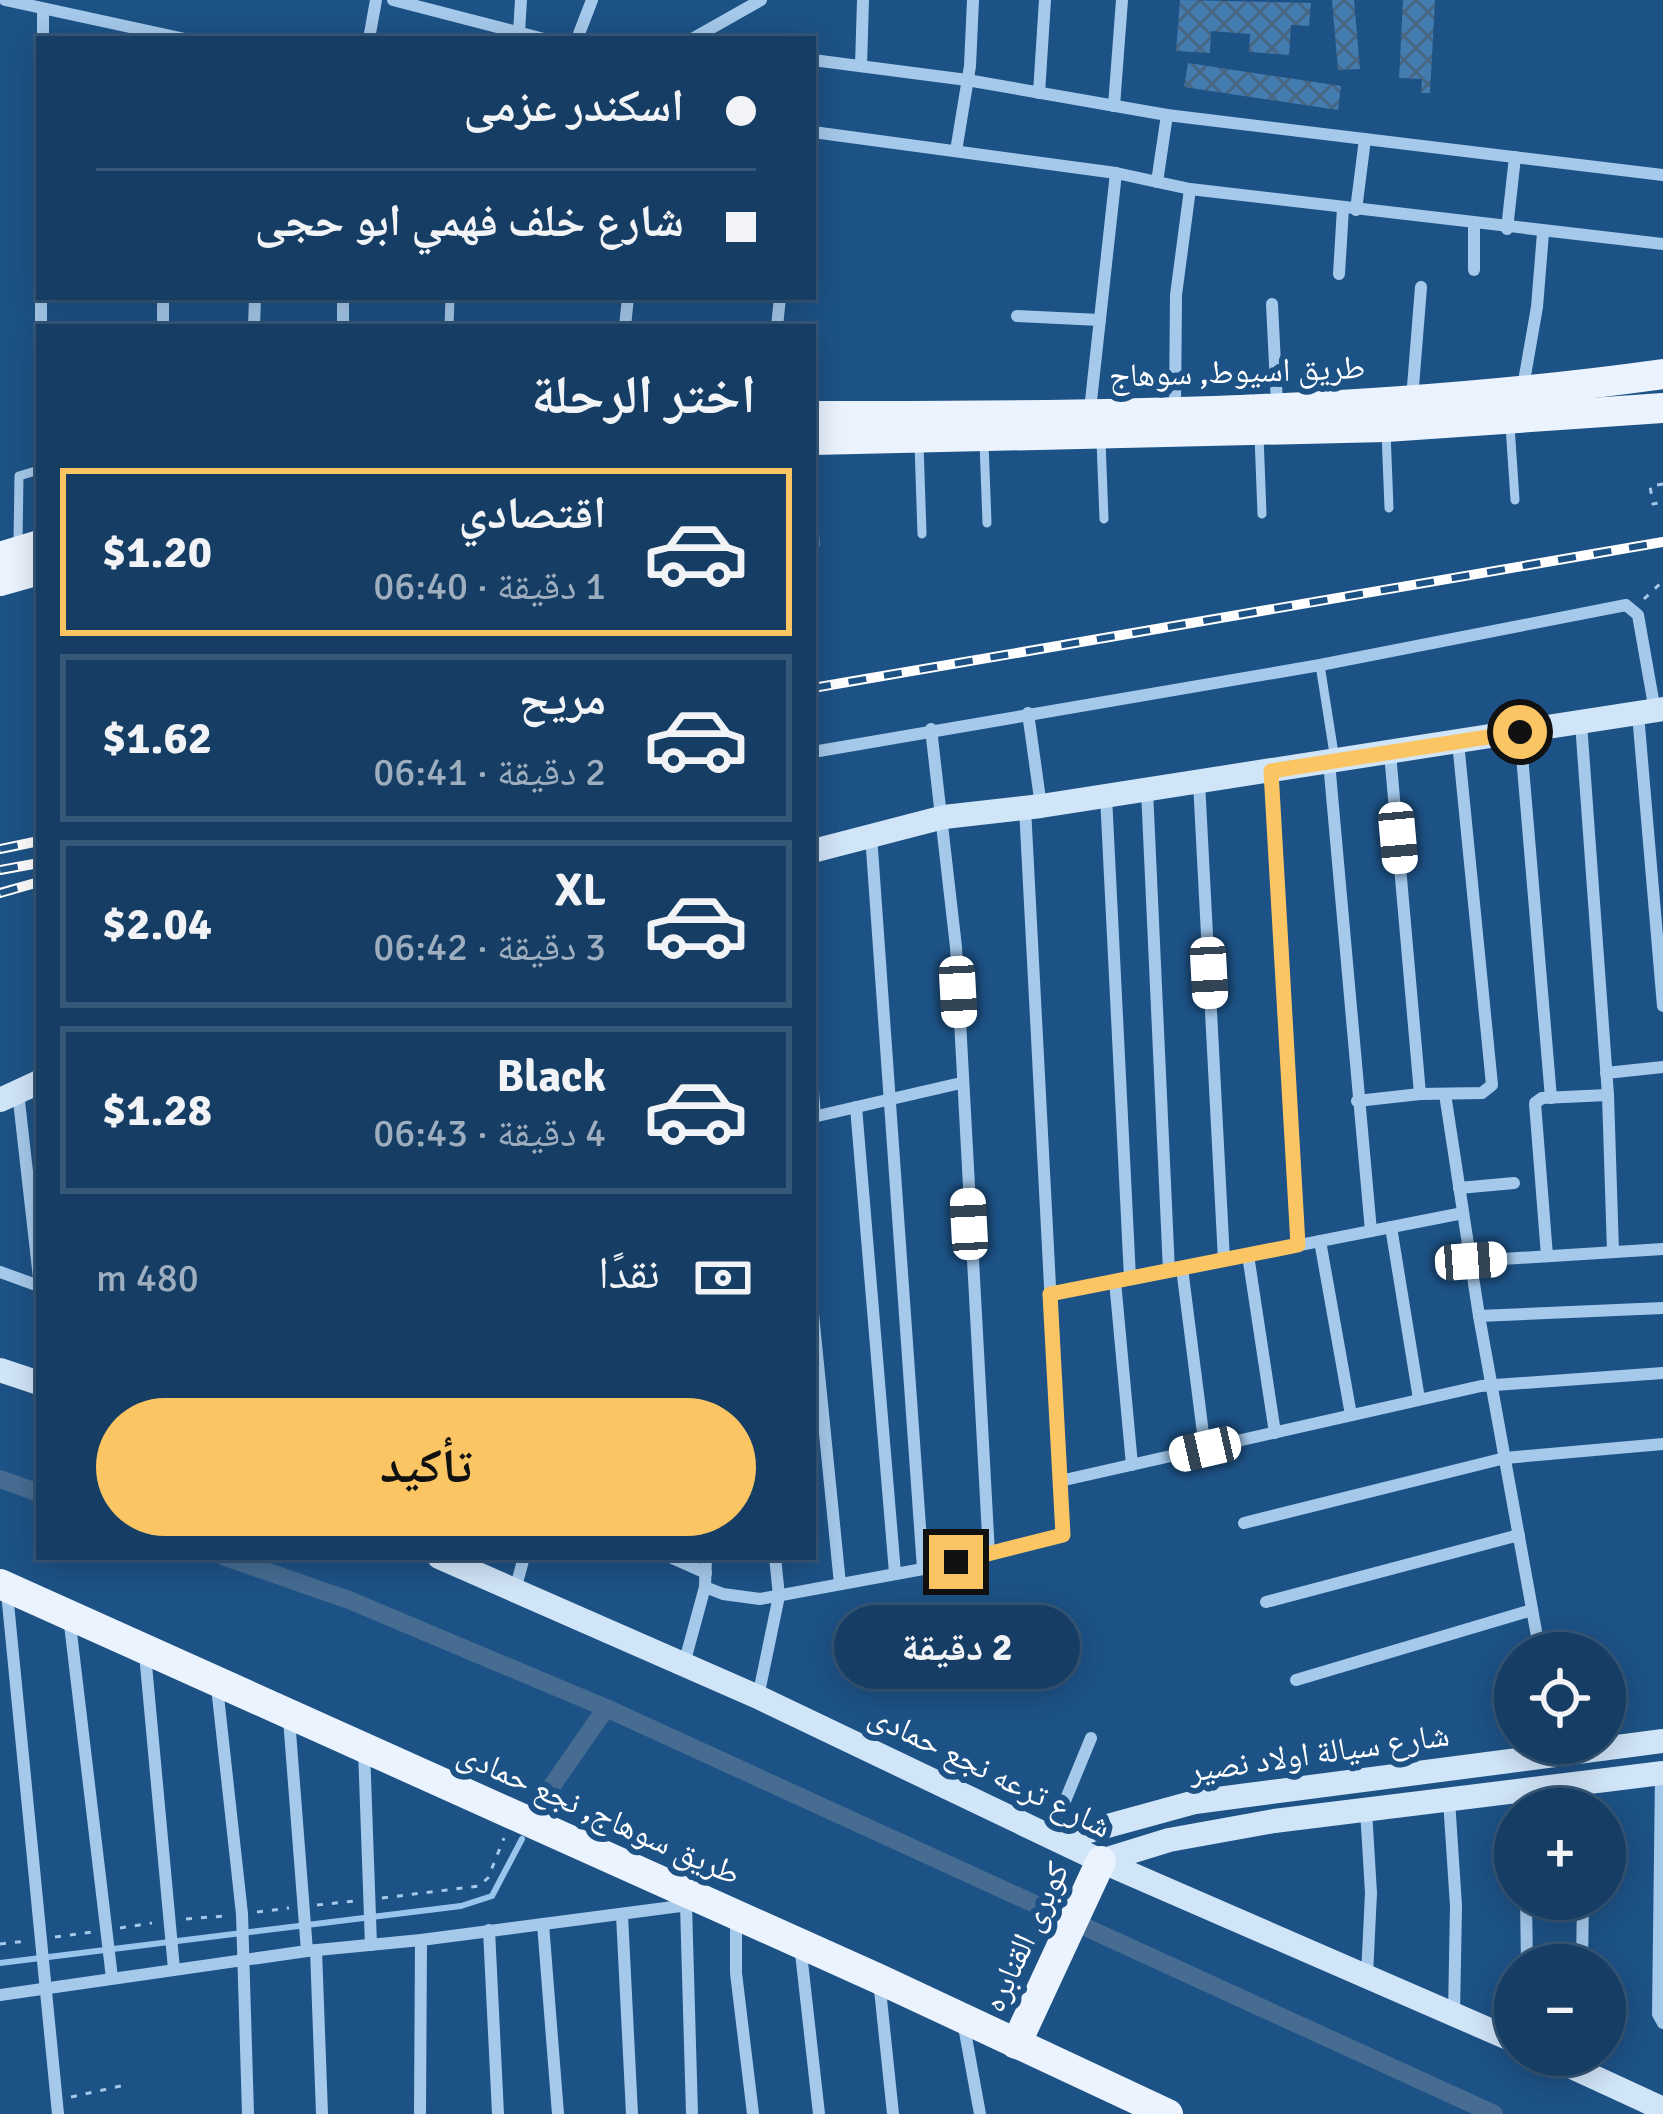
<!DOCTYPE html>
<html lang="ar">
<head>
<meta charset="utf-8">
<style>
	:root { --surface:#163e64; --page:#1f456a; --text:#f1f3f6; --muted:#9eaebf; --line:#355778; --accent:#fbc564 }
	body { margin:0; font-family:Signika,"Noto Naskh Arabic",sans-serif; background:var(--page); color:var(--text); direction:rtl; height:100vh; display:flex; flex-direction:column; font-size:45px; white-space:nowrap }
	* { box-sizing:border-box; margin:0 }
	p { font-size:39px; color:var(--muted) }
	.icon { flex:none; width:66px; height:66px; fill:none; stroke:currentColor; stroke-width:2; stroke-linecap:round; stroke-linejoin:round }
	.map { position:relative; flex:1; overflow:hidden; direction:ltr }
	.panel { position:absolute; left:36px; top:324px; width:780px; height:1236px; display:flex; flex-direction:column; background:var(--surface); border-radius:0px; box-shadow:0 6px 30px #0003,0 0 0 3px var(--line); direction:rtl }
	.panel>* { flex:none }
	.banner { position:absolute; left:36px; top:36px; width:780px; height:264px; border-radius:0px; box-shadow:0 6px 30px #0003,0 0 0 3px var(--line); direction:rtl; display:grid; align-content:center; height:264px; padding:0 60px; background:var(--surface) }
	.tools { position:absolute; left:1494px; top:1632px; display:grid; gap:24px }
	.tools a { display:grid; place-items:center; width:132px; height:132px; border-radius:50%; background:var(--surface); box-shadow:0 6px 30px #0003,0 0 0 3px var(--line); font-size:60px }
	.end { position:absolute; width:54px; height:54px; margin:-27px; border:15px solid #fbc564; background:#111; box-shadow:0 0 0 6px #111 }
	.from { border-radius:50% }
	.bubble { position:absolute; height:84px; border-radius:42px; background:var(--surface); box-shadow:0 6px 30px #0003,0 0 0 3px var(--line); font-size:39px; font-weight:800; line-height:84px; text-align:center; direction:rtl }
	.car { position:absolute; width:36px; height:72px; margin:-36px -18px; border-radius:15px; box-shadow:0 0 9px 3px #0007; background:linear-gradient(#fff 24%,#345 0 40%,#fff 0 76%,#345 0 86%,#fff 0) }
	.banner b { display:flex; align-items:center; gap:42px; height:114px; font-size:45px }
	.banner b+b { border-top:3px solid var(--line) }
	.banner i { width:30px; height:30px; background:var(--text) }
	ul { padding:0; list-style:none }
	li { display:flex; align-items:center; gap:36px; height:168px; margin:0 24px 18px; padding:0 36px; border:6px solid var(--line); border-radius:0px }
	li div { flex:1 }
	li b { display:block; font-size:45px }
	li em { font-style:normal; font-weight:800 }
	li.on { border-color:var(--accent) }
	li>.icon { width:108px; height:108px; stroke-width:1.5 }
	h2 { padding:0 60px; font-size:54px; line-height:144px }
	.pay { display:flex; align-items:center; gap:30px; height:132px; padding:0 60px; font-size:45px }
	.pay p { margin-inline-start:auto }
	.cta { display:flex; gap:24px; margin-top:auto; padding:24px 60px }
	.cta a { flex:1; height:138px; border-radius:72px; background:var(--accent); color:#111; font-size:48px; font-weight:800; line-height:138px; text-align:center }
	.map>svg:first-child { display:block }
</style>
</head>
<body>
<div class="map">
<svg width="1663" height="2114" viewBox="0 0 1663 2114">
	<defs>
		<pattern id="building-cross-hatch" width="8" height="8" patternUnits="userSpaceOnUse" patternTransform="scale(3)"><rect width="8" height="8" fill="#457caf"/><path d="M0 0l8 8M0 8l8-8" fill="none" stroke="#486682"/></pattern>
	</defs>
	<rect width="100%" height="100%" fill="#1d5286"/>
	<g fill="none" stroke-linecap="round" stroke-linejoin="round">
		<path stroke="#99c5ed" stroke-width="6" d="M0 1963 461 1906 492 1896 522 1839"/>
		<g stroke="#466c92" stroke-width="18">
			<path d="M0 1479 39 1493"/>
			<path d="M225 1557 349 1600 606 1708 1494 2114"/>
			<path d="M545 1796 606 1708"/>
		</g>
	</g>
	<g fill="url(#building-cross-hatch)">
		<path d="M1180 0 1311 3 1309 26 1291 25 1289 55 1249 52 1250 34 1211 31 1210 53 1176 51Z"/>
		<path d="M1332 0H1354L1360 69 1338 70Z"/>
		<path d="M1403 0H1435L1430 93H1421L1422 79 1399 78Z"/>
		<path d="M1188 63 1341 86 1338 110 1184 87Z"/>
	</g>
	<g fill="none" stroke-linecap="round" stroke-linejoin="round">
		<g stroke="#a5c9eb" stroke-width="3" stroke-dasharray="6 9" stroke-linecap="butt">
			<path d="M1663 484 1650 486 1653 504 1663 502"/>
			<path d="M1644 599 1663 581"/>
			<path d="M382 1898 479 1886 488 1878 504 1838"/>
			<path d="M317 1905 355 1901"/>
			<path d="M257 1912 289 1908"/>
			<path d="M186 1919 224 1916"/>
			<path d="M120 1928 152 1923"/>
			<path d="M55 1937 93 1932"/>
			<path d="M0 1944 27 1941"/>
			<path d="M71 2097 121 2086"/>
		</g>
		<g stroke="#a5c9eb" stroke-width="9">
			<path d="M449 327 450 297"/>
			<path d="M1510 426 1515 500"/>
			<path d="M1386 432 1389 508"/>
			<path d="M1259 436 1262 514"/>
			<path d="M1101 441 1104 519"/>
			<path d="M984 443 987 523"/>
			<path d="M919 444 922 534"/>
			<path d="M813 499 815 545"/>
			<path d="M18 543 19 476 39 470"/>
			<path d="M1320 665 1335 760"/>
		</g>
		<g stroke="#a5c9eb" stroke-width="12">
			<path d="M5 0 185 39"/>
			<path d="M393 0 544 39"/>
			<path d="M519 32 521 0"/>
			<path d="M43 39V9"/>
			<path d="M369 39 376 0"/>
			<path d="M577 39 592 0"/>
			<path d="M692 39 761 0"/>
			<path d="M813 60 967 80 1167 115 1663 175"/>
			<path d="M861 66 863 0"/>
			<path d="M1039 93 1045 0"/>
			<path d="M1114 106 1122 0"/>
			<path d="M813 132 1116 173 1190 189 1663 244"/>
			<path d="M956 151 970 66 973 0"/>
			<path d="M1157 182 1167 115"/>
			<path d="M1356 210 1365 139"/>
			<path d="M1507 229 1515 157"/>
			<path d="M1474 270V225"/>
			<path d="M1339 274 1343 208"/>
			<path d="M1272 304 1277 405"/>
			<path d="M1017 316 1100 320"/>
			<path d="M41 327V297"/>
			<path d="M163 327V297"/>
			<path d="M254 327 255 297"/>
			<path d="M343 327V297"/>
			<path d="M625 327 628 297"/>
			<path d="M777 327 780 297"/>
			<path d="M1523 387 1537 307 1543 233"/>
			<path d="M1412 399 1421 287"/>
			<path d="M1175 409 1176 295 1190 189"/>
			<path d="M1090 410 1116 173"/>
			<path d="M1028 713 1041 806"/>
			<path d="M1638 714 1663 1006"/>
			<path d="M1581 723 1608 1095 1613 1252"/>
			<path d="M931 729 956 947 989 1554"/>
			<path d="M1520 732 1551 1098"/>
			<path d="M813 752 1320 665 1626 605 1638 615 1655 711"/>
			<path d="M1390 753 1420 1094"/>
			<path d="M1329 762 1371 1231"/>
			<path d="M1271 771 1298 1245"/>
			<path d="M1199 782 1224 1260"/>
			<path d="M1147 790 1169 1271"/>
			<path d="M1106 796 1130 1278"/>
			<path d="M871 835 923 1569"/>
			<path d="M1606 1073 1663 1067"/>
			<path d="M813 1091 815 1117"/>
			<path d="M18 1092 39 1278"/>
			<path d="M1445 1094 1479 1316 1540 1653"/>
			<path d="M1357 1101 1420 1094 1482 1093 1492 1085 1458 742"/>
			<path d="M856 1107 895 1573"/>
			<path d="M813 1117 961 1083"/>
			<path d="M1459 1188 1514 1183"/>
			<path d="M1391 1227 1419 1399"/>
			<path d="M1320 1241 1351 1415"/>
			<path d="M1248 1255 1275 1433"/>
			<path d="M1547 1256 1535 1103 1542 1098 1608 1095"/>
			<path d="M1471 1261 1663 1249"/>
			<path d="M1182 1268 1205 1449"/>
			<path d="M0 1272 39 1286"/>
			<path d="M1115 1281 1132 1465"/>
			<path d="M1050 1294 1463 1213"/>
			<path d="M813 1314 840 1584"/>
			<path d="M1479 1316 1663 1308"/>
			<path d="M1060 1481 1481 1386 1663 1373"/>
			<path d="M1244 1523 1505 1458 1663 1444"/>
			<path d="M670 1557 706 1573"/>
			<path d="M705 1587 723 1594 760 1599 923 1569 1063 1535 1025 808"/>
			<path d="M515 1590 524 1557"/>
			<path d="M7 1593 58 2114"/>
			<path d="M1266 1602 1519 1535"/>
			<path d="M69 1616 112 1978"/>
			<path d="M145 1654 174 1969"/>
			<path d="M684 1664 705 1587 706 1557"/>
			<path d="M1296 1680 1532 1610"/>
			<path d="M217 1687 242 1914 248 2114"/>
			<path d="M758 1697 779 1596 775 1557"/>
			<path d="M289 1719 307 1951"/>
			<path d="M364 1749 371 1945"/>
			<path d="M1661 1774 1658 2014 1663 2023"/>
			<path d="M1581 1783V1809"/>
			<path d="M1449 1800 1456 1906 1454 2014"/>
			<path d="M1366 1810 1371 1893 1367 1975"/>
			<path d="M1051 1835 1091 1738"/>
			<path d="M1526 1899 1527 1965"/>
			<path d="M686 1905 692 2114"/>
			<path d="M622 1915 632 2114"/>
			<path d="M736 1916V1973L753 2114"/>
			<path d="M543 1924 558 2114"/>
			<path d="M489 1930 498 2114"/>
			<path d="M800 1944 819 2114"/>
			<path d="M316 1950 322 2114"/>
			<path d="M1582 1965 1583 1899"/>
			<path d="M879 1980 893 2114"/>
			<path d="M0 1995 307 1951 421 1940 696 1904"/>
			<path d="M963 2021 980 2114"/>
			<path d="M420 2114 421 1940"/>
		</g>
		<g stroke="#d1e5f8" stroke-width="24">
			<path d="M813 851 944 817 1041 806 1663 709"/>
			<path d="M0 1100 39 1082"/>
			<path d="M0 1370 39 1383"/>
			<path d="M439 1557 758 1697 1101 1861 1515 2041"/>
			<path d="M1060 1839 1195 1802 1663 1741"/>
			<path d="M1101 1861 1169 1840 1274 1821 1663 1773"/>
			<path d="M1546 2055 1663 2109"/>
		</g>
		<g stroke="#eaf3fe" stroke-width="30">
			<path d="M813 416C1096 417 1382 413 1663 374"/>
			<path d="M813 440 1386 427 1663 408"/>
			<path d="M0 557 39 545"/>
			<path d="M0 581 39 570"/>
			<path d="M0 1584 879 1979 1168 2114"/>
			<path d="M1016 2044 1101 1861"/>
		</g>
		<g stroke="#fff" stroke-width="10">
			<g id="rail">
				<path d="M813 688 1663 542"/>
				<path d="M0 849 39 841"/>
				<path d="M0 870 39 863"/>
				<path d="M0 893 39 882"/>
			</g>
		</g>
		<use href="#rail" stroke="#1d5286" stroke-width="6" stroke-dasharray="18" stroke-linecap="butt"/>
	</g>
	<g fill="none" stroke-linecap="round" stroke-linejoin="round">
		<path stroke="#fbc564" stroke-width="15" d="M956 1562 1063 1535 1050 1294 1298 1245 1271 771 1520 732"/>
	</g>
	<g text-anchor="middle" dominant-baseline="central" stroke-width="12" stroke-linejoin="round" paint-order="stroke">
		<g font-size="33" fill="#fff" stroke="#1d5286">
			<text transform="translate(1237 372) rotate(-2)">طريق اسيوط, سوهاج</text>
			<text transform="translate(1319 1753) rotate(-8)">شارع سيالة اولاد نصير</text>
			<text transform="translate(990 1771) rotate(26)">شارع ترعه نجع حمادى</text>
			<text transform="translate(599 1814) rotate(24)">طريق سوهاج, نجع حمادى</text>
			<text transform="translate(1026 1937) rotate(-65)">كوبرى القنابره</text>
		</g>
	</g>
</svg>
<div class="tools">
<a><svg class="icon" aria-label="locate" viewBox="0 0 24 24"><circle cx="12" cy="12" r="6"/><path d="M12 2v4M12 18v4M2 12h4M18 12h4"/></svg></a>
<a>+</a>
<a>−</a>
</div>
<i class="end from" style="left:1520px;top:732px"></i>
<i class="end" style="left:956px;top:1562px"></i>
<div class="bubble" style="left:834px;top:1605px;width:246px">2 دقيقة</div>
<i class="car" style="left:1398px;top:838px;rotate:175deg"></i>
<i class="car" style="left:1209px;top:973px;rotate:177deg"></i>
<i class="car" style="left:958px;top:992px;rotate:177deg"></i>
<i class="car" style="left:969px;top:1224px;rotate:357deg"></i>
<i class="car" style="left:1471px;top:1261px;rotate:86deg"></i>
<i class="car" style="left:1205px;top:1449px;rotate:257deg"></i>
<div class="banner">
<b><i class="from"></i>اسكندر عزمى</b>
<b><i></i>شارع خلف فهمي ابو حجى</b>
</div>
<section class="panel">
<h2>اختر الرحلة</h2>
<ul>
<li class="on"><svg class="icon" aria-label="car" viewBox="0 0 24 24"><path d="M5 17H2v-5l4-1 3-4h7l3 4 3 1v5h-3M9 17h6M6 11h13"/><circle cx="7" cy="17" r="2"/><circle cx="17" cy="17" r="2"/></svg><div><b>اقتصادي</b><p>1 دقيقة · 06:40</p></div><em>$1.20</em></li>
<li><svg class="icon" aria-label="car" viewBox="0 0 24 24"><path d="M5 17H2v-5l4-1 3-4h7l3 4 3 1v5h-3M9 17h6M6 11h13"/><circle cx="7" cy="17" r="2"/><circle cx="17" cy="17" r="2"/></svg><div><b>مريح</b><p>2 دقيقة · 06:41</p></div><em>$1.62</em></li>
<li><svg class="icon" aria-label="car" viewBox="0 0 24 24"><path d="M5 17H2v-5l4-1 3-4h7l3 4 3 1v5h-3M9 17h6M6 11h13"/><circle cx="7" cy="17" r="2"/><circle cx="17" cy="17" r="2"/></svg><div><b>XL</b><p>3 دقيقة · 06:42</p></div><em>$2.04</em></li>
<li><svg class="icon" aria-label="car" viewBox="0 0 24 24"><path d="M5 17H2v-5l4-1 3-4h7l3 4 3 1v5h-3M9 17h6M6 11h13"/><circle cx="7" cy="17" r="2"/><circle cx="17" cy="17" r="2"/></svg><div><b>Black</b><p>4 دقيقة · 06:43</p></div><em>$1.28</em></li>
</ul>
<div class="pay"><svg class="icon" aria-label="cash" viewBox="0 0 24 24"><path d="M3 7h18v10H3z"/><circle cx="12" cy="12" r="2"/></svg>نقدًا<p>480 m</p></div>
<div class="cta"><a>تأكيد</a></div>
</section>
</div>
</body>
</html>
